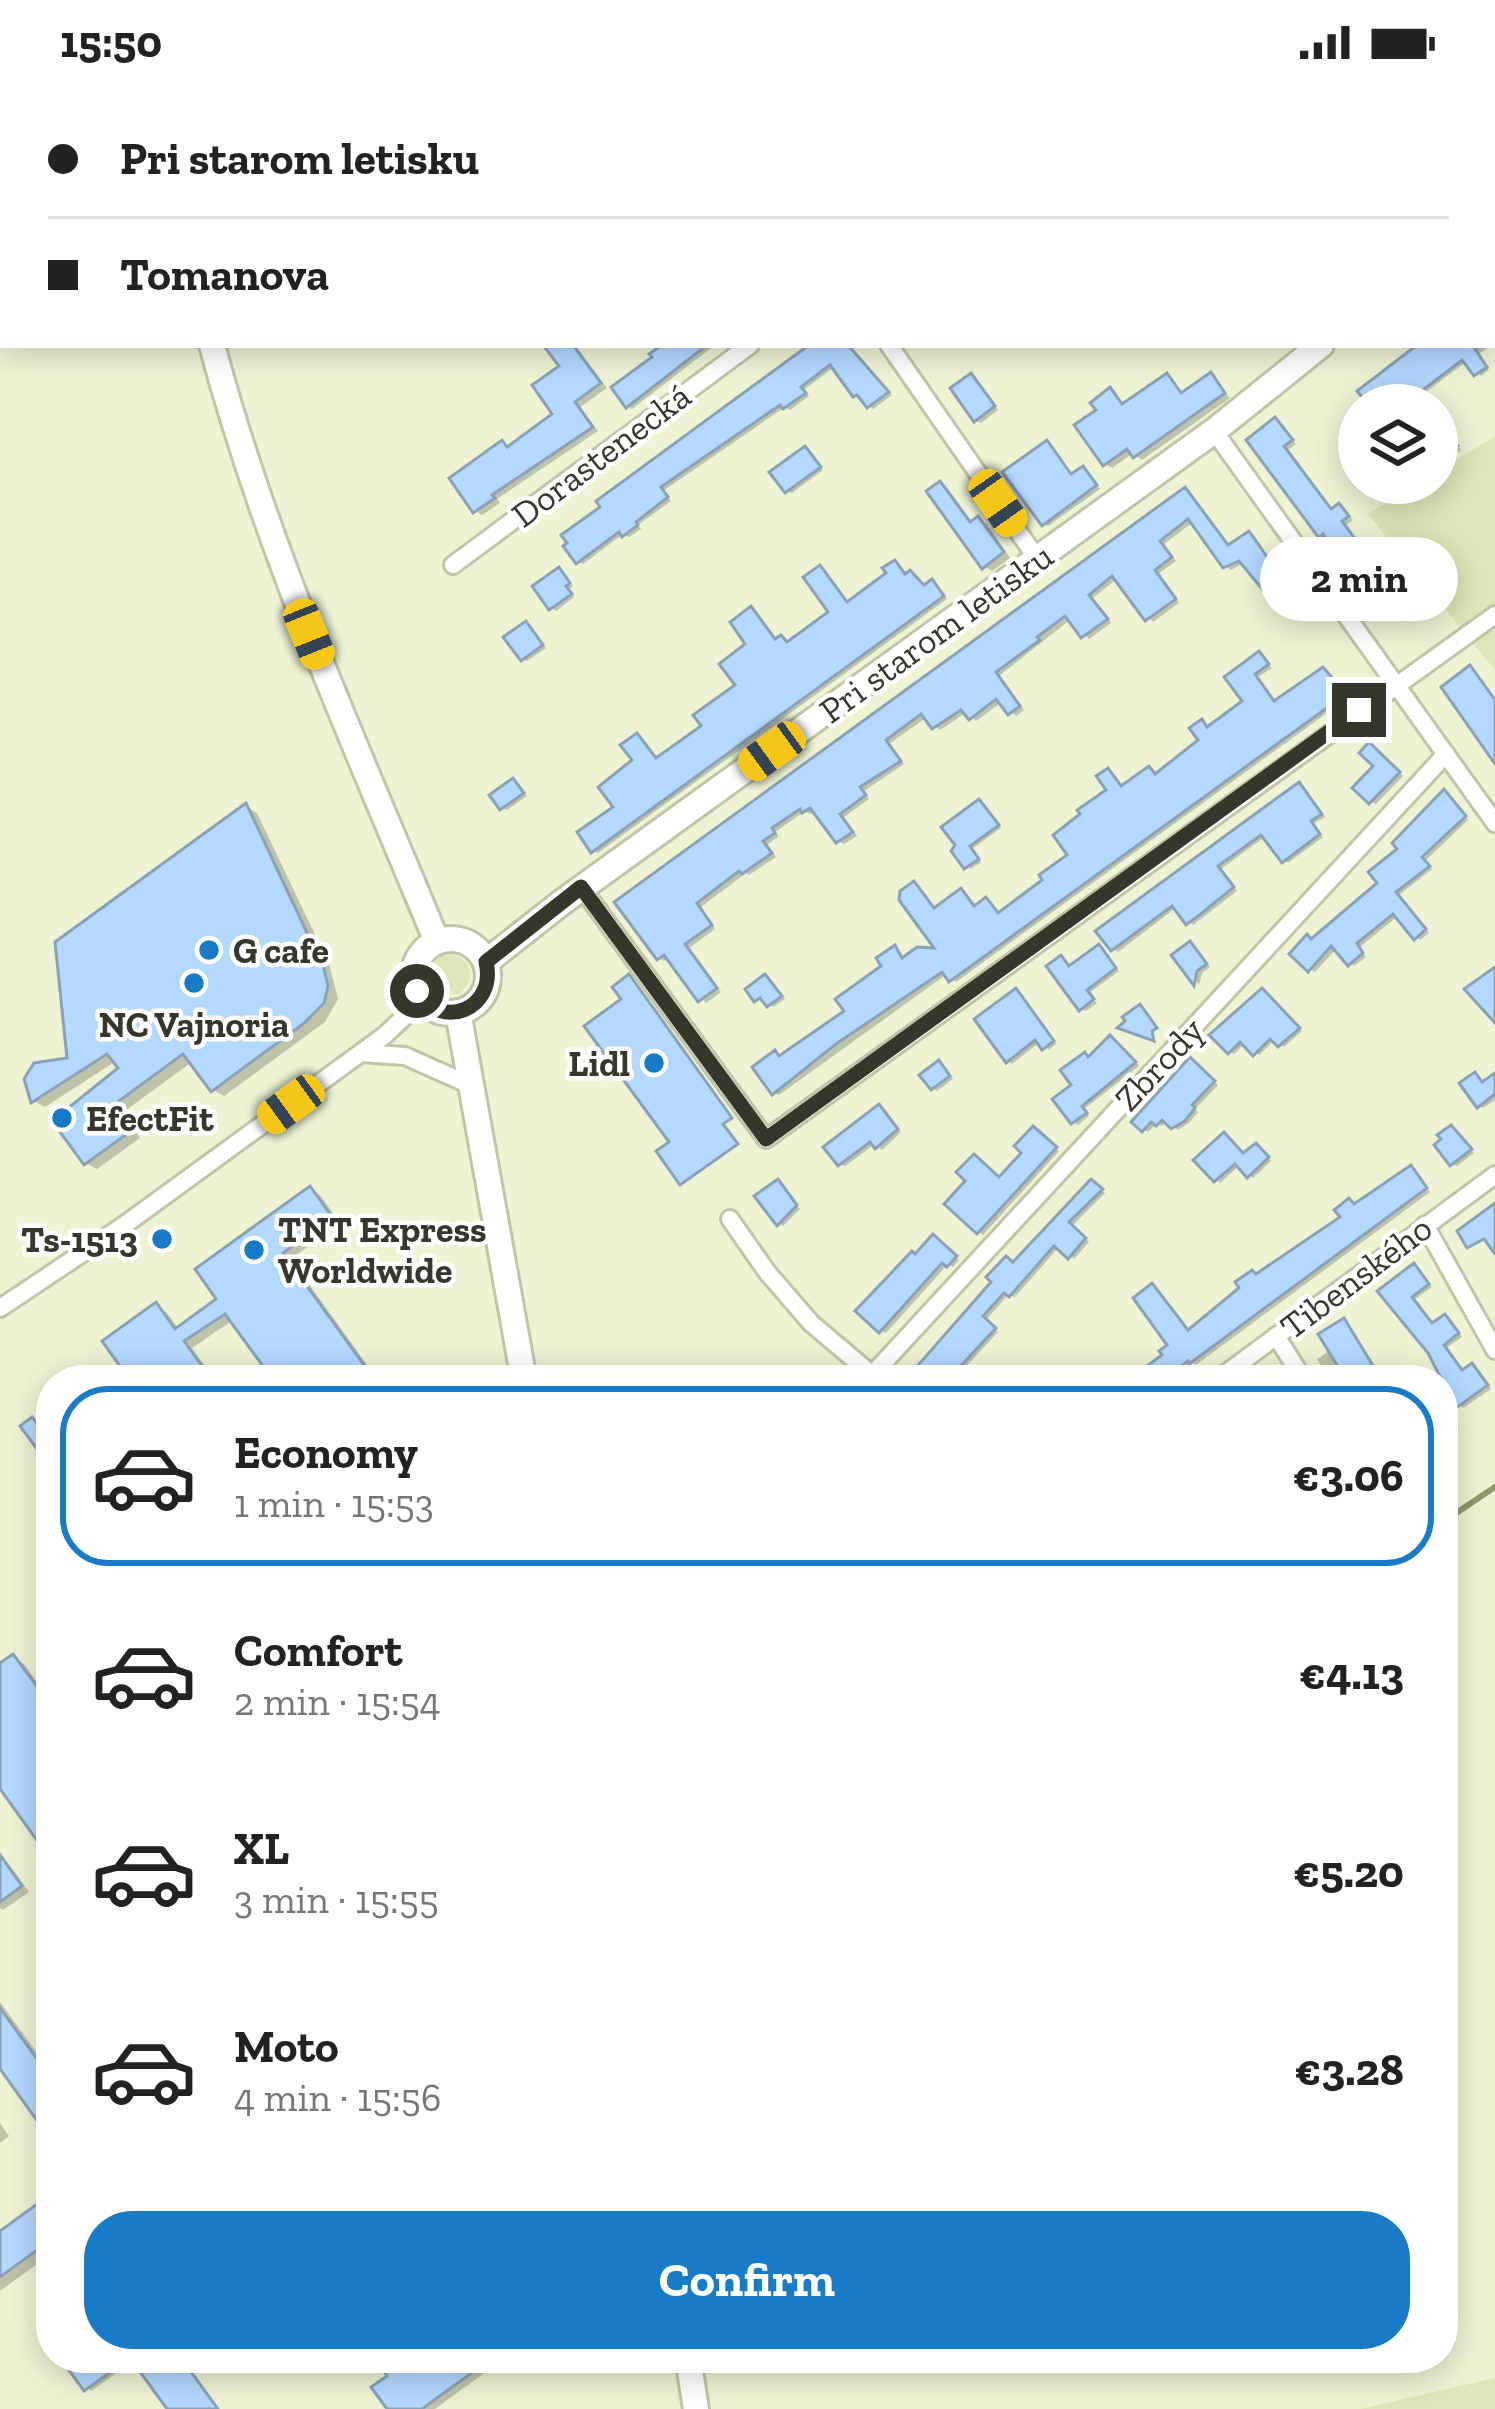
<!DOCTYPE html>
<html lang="en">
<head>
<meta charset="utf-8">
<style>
	:root { --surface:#fff; --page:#f2f2f2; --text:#222; --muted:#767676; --line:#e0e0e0; --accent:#187bc7 }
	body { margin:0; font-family:"Zilla Slab",serif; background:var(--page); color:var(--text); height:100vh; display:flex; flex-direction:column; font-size:45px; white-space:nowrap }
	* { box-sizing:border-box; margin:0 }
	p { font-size:39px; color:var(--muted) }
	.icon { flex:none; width:66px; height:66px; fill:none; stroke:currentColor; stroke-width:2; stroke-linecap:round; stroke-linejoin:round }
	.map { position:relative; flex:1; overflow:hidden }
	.panel { position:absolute; left:36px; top:1281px; width:1422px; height:1008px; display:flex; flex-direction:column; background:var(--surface); border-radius:48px; box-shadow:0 6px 30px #0003 }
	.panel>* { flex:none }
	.banner { position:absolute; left:0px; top:0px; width:1497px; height:264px; box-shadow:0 6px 30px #0003; display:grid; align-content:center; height:264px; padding:0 48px; background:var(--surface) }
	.fabs { position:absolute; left:1338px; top:300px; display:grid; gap:24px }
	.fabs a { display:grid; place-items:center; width:120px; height:120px; border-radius:50%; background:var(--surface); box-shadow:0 6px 30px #0003; font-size:60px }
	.end { position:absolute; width:54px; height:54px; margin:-27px; border:15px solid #35372b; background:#fff; box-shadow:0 0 0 6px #fff }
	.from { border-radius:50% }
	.bubble { position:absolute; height:84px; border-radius:42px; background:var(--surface); box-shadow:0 6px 30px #0003; font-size:39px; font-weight:800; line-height:84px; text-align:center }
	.car { position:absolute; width:36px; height:72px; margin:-36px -18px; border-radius:15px; box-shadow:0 0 9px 3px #0007; background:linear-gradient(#f5c518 24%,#345 0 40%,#f5c518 0 76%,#345 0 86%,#f5c518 0) }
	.banner b { display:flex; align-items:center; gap:42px; height:114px; font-size:45px }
	.banner b+b { border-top:3px solid var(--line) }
	.banner i { width:30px; height:30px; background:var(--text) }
	ul { padding:21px 0 0; list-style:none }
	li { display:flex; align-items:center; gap:36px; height:180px; margin:0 24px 18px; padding:0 24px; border:6px solid transparent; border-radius:48px }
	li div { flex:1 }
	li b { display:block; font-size:45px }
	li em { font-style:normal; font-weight:800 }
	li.selected { border-color:var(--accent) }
	li>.icon { width:108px; height:108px; stroke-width:1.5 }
	.primary-button { display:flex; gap:24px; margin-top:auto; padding:24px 48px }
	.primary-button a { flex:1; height:138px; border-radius:48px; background:var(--accent); color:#fff; font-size:48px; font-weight:800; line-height:138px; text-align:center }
	.status { display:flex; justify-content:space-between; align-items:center; height:84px; padding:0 60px; background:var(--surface); direction:ltr }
	.status svg { height:33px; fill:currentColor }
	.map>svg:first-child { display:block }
</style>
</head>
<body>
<div class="status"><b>15:50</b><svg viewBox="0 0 49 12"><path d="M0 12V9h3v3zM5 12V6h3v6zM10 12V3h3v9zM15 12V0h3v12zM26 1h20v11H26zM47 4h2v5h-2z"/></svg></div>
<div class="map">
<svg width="1495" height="2325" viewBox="0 0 1495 2325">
	<rect width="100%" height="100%" fill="#eef3d4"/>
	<g fill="#dee5b6">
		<path d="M1495 352V586L1368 430 1419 399H1437V388Z"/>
		<circle cx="450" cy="891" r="20"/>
		<path d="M1495 2294V2325H1360Z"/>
	</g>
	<g fill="#0003">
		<path d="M1027 0H1066L1062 3Z"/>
		<path d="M1494 174H1495L1494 259Z"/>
		<path d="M548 261H575L607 304 580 323 598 347 497 415 500 419 482 431 475 427 502 360 511 365 556 331 563 283Z"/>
		<path d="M667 261H715L632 325 628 322Z"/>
		<path d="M814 261H848L892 311 873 325 855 311 835 282 804 306 809 312 790 326 785 323 663 407 671 417 638 441 641 445 629 453 623 450 583 480 578 478Z"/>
		<path d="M1422 261H1491L1479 270 1489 286 1481 292 1467 277 1409 321H1379Z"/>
		<path d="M971 292 998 326 981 339 976 336Z"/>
		<path d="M1167 292 1184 311 1211 292 1230 314 1142 376 1133 369 1112 384 1105 380 1100 326 1110 306 1125 322Z"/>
		<path d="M1275 337 1296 360 1288 366 1333 427 1340 423 1345 426 1353 436 1346 441 1384 494 1389 490 1394 493 1410 521 1391 535 1321 452 1251 356Z"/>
		<path d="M1437 338 1461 366 1437 385Z"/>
		<path d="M1359 348V368L1350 355Z"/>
		<path d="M1047 360 1073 392 1083 385 1100 405 1048 442 1044 439Z"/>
		<path d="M805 366 823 386 792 409 787 407Z"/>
		<path d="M1382 399H1399L1400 400 1390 407Z"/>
		<path d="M940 400 948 405 973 439 978 436 987 440 1010 474 992 487 984 482Z"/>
		<path d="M1186 406 1230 463 1249 450 1255 453 1289 503 1275 513 1244 479 1231 486 1225 482 1193 438 1163 461 1176 477 1158 490 1179 519 1153 538 1118 494 1093 514 1111 539 1089 555 1071 535 999 592 1024 626 1016 632 1002 618 976 637 967 628 940 646 927 633 889 660 904 680 864 707 869 715 844 733 857 752 844 760 838 757 816 726 810 730 805 727 775 748 779 752 767 761 776 773 749 791 746 789 701 823 715 845 689 864 721 908 706 919 670 874 664 877 659 874 619 819Z"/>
		<path d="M895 479 925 503 932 498 937 501 947 515 598 769 594 767 617 724 636 677 638 652 658 676 705 643 739 601 756 529 777 557 789 561 832 528 820 484 849 520 890 490Z"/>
		<path d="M559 487 573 502 569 505 574 513 556 527 551 524Z"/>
		<path d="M526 540 546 564 527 577 523 575Z"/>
		<path d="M1259 571 1272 584 1258 593 1276 619 1328 590 1349 613 956 898 947 890 779 1011 774 1008 782 974 848 928 885 883 895 864 904 876 940 867 914 801 936 826 961 808 976 824 987 816 1000 831 1071 772 1110 707 1108 688 1123 704 1149 686 1157 692 1202 656V639L1209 646 1246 618Z"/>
		<path d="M1374 664 1403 692 1376 720 1371 718 1377 682Z"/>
		<path d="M513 697 527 712 507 726 502 724Z"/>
		<path d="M1299 701 1325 733 1313 740 1323 753 1288 779 1266 752 1221 785 1237 807 1193 841 1177 823 1118 868 1113 865Z"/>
		<path d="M1449 711 1468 736 1425 777 1432 785 1399 811 1429 849 1420 856 1398 832 1360 863 1366 873 1354 882 1337 864 1315 888 1310 885 1313 857 1381 800 1401 765Z"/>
		<path d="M979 718 1001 744 972 765 981 778 971 785 955 767Z"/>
		<path d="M246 723 257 729 329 880 338 915 325 938 224 1012 213 1006 192 978 122 1029 140 1054 97 1085 86 1079 122 985 116 977 45 1023 34 1017 71 977Z"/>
		<path d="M1195 863 1210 883 1202 889 1199 901 1175 871Z"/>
		<path d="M1099 864 1119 887 1089 909 1097 919 1086 927 1081 924 1061 875 1071 884Z"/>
		<path d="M766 893 785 915 773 923 765 915H757Z"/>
		<path d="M1266 910 1302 947 1284 963 1275 956 1259 971 1245 959 1234 970 1230 968Z"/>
		<path d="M1020 911 1056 960 1049 966 1040 958 1012 980 1008 977Z"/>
		<path d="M1115 958 1139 982 1084 1025 1089 1032 1078 1041 1073 1038 1075 1001 1089 974Z"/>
		<path d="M939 980 953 995 937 1007 933 1004Z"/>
		<path d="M1195 980 1218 1001 1195 1025 1198 1028 1190 1038 1178 1046 1167 1037 1162 1042 1157 1039 1148 1048 1144 1046Z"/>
		<path d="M1475 991 1484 1000 1495 999V1016L1483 1024 1479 1022Z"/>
		<path d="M880 1024 901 1048 882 1066 875 1060 845 1082 840 1080Z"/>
		<path d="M1456 1047 1474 1069 1457 1082 1452 1080Z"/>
		<path d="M1038 1048 1059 1067 983 1151 978 1148 1001 1096Z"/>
		<path d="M1261 1065 1271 1077 1253 1094 1240 1081 1220 1099 1198 1076 1245 1072Z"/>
		<path d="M1411 1084 1430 1108 1196 1281 1193 1279 1171 1296H1133L1167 1272 1172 1261 1153 1203 1190 1248 1258 1192 1344 1134 1350 1118 1355 1120Z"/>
		<path d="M782 1101 800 1125 783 1142 779 1139Z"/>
		<path d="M1096 1101 1105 1109 1072 1142 1089 1158 1074 1175 1059 1163 1015 1213 1009 1210 985 1237 998 1248 961 1288 962 1296H927L1014 1181Z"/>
		<path d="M310 1105 320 1111 340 1139 291 1175 378 1296H277L233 1236 192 1264 215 1296H134L156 1222 166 1228 179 1245 220 1216Z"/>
		<path d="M938 1156 959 1176 953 1183 948 1180 886 1249 881 1247 859 1227Z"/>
		<path d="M1415 1183 1432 1203 1414 1216 1434 1242 1445 1233 1450 1236 1462 1253 1446 1264 1464 1289 1472 1283 1477 1285 1491 1305 1463 1324 1459 1321 1452 1300 1381 1208Z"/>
		<path d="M1347 1240 1383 1296H1330L1317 1275 1331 1266Z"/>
		<path d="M13 1574 24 1580 48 1613 51 1610V1771L0 1700V1583Z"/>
		<path d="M0 1768 29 1808 3 1826 0 1824Z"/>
		<path d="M0 1918 51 1988V2051L0 1980Z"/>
		<path d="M0 2039 9 2052 0 2059Z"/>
		<path d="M51 2114V2170L0 2207V2150Z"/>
		<path d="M66 2274H182L219 2325H171L135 2276 91 2307Z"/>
		<path d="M379 2274H505L435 2325H391L392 2293Z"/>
	</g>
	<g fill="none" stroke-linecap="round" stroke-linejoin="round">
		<path stroke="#919768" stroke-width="6" d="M1443 1438 1495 1403"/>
	</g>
	<g fill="#b3d9ff" stroke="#8ba1b8" stroke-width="3">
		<path d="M543 261H573L601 299 575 318 593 343 492 411 495 414 473 429 449 394 502 356 507 363 552 330 532 301 559 282Z"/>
		<path d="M662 261H707L626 324 611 303 652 273 649 270Z"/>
		<path d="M809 261H848L889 308 867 324 857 311 853 313 830 281 801 303 806 309 783 325 780 321 661 403 668 413 636 438 638 441 622 453 619 448 576 480 563 462 567 459 561 451 600 423 596 417Z"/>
		<path d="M1417 261H1481L1475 265 1487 283 1474 292 1462 276 1403 321H1368L1357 307Z"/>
		<path d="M1211 288 1225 309 1133 374 1127 365 1103 382 1074 341 1096 326 1090 319 1110 303 1122 320 1167 289 1181 309Z"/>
		<path d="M971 289 995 322 974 338 950 304Z"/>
		<path d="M1275 333 1293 356 1284 362 1331 425 1339 419 1349 432 1342 437 1382 492 1389 486 1400 502 1397 504 1406 517 1383 534 1323 450 1319 454 1246 356Z"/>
		<path d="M1437 336 1458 362 1437 379Z"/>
		<path d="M1047 356 1071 390 1083 382 1097 401 1042 442 1002 388Z"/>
		<path d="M805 362 821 383 785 409 769 388Z"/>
		<path d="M940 397 970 438 978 432 1004 468 982 485 926 407Z"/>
		<path d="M1185 403 1228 461 1249 447 1285 499 1268 512 1239 477 1223 484 1188 435 1160 457 1172 473 1155 486 1176 515 1145 537 1112 492 1089 511 1108 535 1081 554 1065 532 1037 553 1040 556 996 588 1020 622 1008 631 996 615 969 636 961 626 932 645 921 630 886 656 901 677 860 703 866 711 840 730 853 748 836 759 810 724 802 729 800 725 772 744 775 749 763 757 772 769 742 790 739 787 697 819 712 841 685 860 717 904 698 918 664 871 657 876 614 818Z"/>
		<path d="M895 476 905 490 910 486 924 501 932 495 944 512 591 769 577 748 613 723 598 703 632 676 620 661 637 649 656 674 701 642 693 631 735 601 719 580 745 560 730 538 751 522 775 555 781 551 787 558 828 528 803 493 820 481 847 518 886 489 882 484Z"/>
		<path d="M559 483 570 499 566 502 572 510 549 526 532 502Z"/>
		<path d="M526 537 543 561 521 577 503 553Z"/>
		<path d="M1259 567 1269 580 1255 590 1274 617 1323 583 1346 610 949 898 942 888 836 960 772 1011 752 983 775 966 779 972 844 927 835 915 881 882 876 874 895 861 902 874 917 863 934 864 899 816 900 807 914 797 934 824 961 804 974 822 986 813 998 829 1042 796 1039 791 1067 771 1053 751 1080 730 1077 726 1106 706 1096 692 1108 684 1121 702 1149 682 1155 690 1198 656 1189 644 1202 635 1207 643 1242 617 1224 593Z"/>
		<path d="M1470 581 1495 616V680L1441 603Z"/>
		<path d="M1369 658 1400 688 1369 720 1352 704 1373 682 1359 669Z"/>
		<path d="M513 694 524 709 500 726 489 711Z"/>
		<path d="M1299 698 1322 730 1311 737 1320 750 1282 779 1261 751 1218 782 1234 803 1202 829 1186 841 1172 822 1111 867 1095 847Z"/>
		<path d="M1444 705 1466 732 1422 773 1430 782 1396 808 1426 845 1414 856 1393 830 1357 859 1363 869 1348 882 1331 862 1308 888 1289 870 1307 850 1311 855 1377 799 1368 788 1397 765 1392 759Z"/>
		<path d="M979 715 999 741 970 762 979 775 964 785 951 767 955 761 941 743Z"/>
		<path d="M246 719 324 885 328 902 324 919 303 940 211 1008 183 970 112 1022 131 1047 84 1081 52 1037 118 984 107 970 31 1019 24 995 34 979 67 974 55 858Z"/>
		<path d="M1190 857 1207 880 1197 887 1194 902 1171 871Z"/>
		<path d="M1099 860 1116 884 1087 906 1094 915 1079 927 1046 882 1061 871 1069 882Z"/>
		<path d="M1495 883V939L1464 905Z"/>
		<path d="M629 890 732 1034 723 1040 738 1060 680 1101 656 1067 669 1058 584 942 621 915 612 903Z"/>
		<path d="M765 890 782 912 767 923 760 914 754 918 745 905Z"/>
		<path d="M1016 904 1054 957 1042 966 1035 956 1006 979 974 935Z"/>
		<path d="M1262 904 1300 944 1278 963 1270 955 1253 972 1240 958 1228 970 1209 951Z"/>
		<path d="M1140 920 1157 944 1152 947 1154 957 1117 944 1125 937 1122 933Z"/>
		<path d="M1110 951 1136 978 1082 1022 1087 1029 1071 1040 1052 1015 1071 1001 1060 986 1085 968 1088 973Z"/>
		<path d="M1190 973 1215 997 1192 1021 1195 1024 1185 1037 1171 1045 1162 1036 1156 1042 1151 1038 1142 1048 1131 1038Z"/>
		<path d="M939 976 950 992 931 1006 919 991Z"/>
		<path d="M1475 988 1482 998 1495 989V1010L1477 1024 1459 999Z"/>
		<path d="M879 1020 898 1045 875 1065 870 1058 838 1082 823 1063Z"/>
		<path d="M1451 1041 1472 1065 1450 1082 1434 1061 1441 1055 1437 1051Z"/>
		<path d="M1033 1042 1057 1063 977 1150 944 1120 965 1097 956 1088 974 1070 999 1093 1021 1069 1014 1062Z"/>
		<path d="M1224 1048 1243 1069 1256 1059 1269 1073 1247 1094 1235 1080 1214 1098 1193 1076Z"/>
		<path d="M1411 1081 1427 1104 1189 1280 1188 1277 1162 1296H1128L1162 1271 1159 1267 1167 1261 1133 1214 1152 1199 1188 1246 1239 1204 1235 1198 1252 1186 1256 1190 1340 1133 1334 1126 1349 1114 1354 1120Z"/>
		<path d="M778 1095 797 1121 777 1142 754 1112Z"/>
		<path d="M1091 1095 1103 1105 1069 1138 1086 1154 1068 1175 1054 1162 1009 1213 1004 1209 983 1232 996 1244 959 1284 972 1296H921L912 1288 991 1198 986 1193 1006 1172 1013 1178Z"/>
		<path d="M310 1102 332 1133 283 1169 375 1296H273L225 1230 184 1257 212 1296H130L102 1257 156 1218 175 1245 216 1215 195 1185Z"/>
		<path d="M1495 1119V1170L1484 1155 1467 1164 1457 1147Z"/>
		<path d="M933 1150 957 1172 947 1183 942 1179 879 1249 855 1227 912 1167 915 1170Z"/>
		<path d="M1414 1179 1429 1200 1412 1213 1432 1239 1445 1230 1459 1249 1444 1261 1462 1286 1472 1279 1488 1301 1456 1324 1428 1269 1377 1207Z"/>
		<path d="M1344 1234 1378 1290 1368 1296H1346L1318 1250Z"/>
		<path d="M51 1327V1362L40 1369 20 1342 32 1333 36 1338Z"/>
		<path d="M13 1570 44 1612 51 1607V1776L0 1705V1579Z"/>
		<path d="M0 1771 22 1802 0 1818Z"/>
		<path d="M0 1924 51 1994V2056L0 1985Z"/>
		<path d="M51 2110V2156L0 2193V2147Z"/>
		<path d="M60 2274H130L84 2307Z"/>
		<path d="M130 2274H181L218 2325H167Z"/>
		<path d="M376 2274H492L422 2325H387L371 2303 387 2292Z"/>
	</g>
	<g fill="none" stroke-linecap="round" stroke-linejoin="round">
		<g stroke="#c1c5a7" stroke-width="22">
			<g id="street">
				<path d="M1111 3 1115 0"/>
				<path d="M889 261 1038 476"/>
				<path d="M1214 347 1495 739"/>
				<path d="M453 481 750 261"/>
				<path d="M581 803 766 1055 1495 531"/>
				<path d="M361 969 405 972 470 1001"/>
				<path d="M730 1135 767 1188 811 1239 877 1295"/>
				<path d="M1425 1141 1495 1266"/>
				<path d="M0 1224 123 1142 384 952 422 916"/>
				<path d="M1276 1252 1304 1296"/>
				<path d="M872 1291 1446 670"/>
				<path d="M1217 1296 1495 1091"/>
			</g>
		</g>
		<g stroke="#c1c5a7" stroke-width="30">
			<g id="secondary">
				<path d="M156 0V3"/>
				<path d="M1494 135 1495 134"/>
				<path d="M212 261C267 468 356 661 437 858"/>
				<circle cx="451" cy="892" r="37"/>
				<path d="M486 878 561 819 1214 347 1321 261"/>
				<path d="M458 928 524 1296"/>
				<path d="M688 2274 696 2325"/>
			</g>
		</g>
		<use href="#street" stroke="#fff" stroke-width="16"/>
		<use href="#secondary" stroke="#fff" stroke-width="24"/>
	</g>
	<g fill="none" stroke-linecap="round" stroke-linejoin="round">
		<path stroke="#35372b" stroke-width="15" d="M417 907C441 948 497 925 486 878L581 803 766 1055 1359 626"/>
	</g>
	<g fill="#187bc7" stroke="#fff" stroke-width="4.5">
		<circle cx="209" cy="866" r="12"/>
		<circle cx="194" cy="899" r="12"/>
		<circle cx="654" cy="979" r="12"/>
		<circle cx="62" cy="1034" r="12"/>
		<circle cx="162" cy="1155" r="12"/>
		<circle cx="254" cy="1166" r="12"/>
	</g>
	<g text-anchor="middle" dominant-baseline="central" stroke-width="9" stroke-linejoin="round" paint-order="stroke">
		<g font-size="36" fill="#35372b" stroke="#fff">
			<text transform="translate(601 371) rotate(-37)">Dorastenecká</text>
			<text transform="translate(936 549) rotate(-36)">Pri starom letisku</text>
			<text transform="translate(1159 980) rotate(-47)">Zbrody</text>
			<text transform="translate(1356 1193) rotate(-37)">Tibenského</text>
		</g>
		<g font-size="36" font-weight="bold" fill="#35372b" stroke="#fff" text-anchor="start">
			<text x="233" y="866">G cafe</text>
			<text x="194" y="940" text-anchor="middle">NC Vajnoria</text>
			<text x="630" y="979" text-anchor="end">Lidl</text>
			<text x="86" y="1034">EfectFit</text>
			<text x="278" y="1145">TNT Express<tspan x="278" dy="41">Worldwide</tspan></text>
			<text x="138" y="1155" text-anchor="end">Ts-1513</text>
		</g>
	</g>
</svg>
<div class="fabs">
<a><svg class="icon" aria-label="layers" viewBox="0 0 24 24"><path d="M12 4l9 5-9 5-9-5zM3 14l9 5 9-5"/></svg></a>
</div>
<i class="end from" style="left:417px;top:907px"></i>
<i class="end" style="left:1359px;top:626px"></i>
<div class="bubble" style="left:1260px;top:453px;width:198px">2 min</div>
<i class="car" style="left:998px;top:419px;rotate:145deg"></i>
<i class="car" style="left:309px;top:550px;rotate:158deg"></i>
<i class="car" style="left:772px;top:667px;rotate:234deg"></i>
<i class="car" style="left:291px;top:1020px;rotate:234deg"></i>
<div class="banner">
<b><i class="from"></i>Pri starom letisku</b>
<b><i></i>Tomanova</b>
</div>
<section class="panel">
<ul>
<li class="selected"><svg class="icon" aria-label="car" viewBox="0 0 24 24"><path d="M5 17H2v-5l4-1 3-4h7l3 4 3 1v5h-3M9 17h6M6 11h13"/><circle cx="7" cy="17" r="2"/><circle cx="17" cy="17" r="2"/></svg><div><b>Economy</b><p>1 min · 15:53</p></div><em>€3.06</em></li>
<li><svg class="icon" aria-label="car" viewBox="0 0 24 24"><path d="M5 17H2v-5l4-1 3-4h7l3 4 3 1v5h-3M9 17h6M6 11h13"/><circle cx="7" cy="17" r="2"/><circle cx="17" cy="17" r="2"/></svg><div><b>Comfort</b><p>2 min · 15:54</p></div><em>€4.13</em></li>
<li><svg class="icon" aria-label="car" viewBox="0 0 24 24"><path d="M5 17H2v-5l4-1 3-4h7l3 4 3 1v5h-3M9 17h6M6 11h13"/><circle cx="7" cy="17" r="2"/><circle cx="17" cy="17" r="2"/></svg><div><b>XL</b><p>3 min · 15:55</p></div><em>€5.20</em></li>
<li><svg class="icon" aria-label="car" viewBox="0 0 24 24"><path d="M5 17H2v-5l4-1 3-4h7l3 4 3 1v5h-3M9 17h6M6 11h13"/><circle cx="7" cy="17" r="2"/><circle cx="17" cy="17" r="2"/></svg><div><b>Moto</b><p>4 min · 15:56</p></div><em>€3.28</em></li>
</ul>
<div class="primary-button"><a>Confirm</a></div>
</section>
</div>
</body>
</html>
